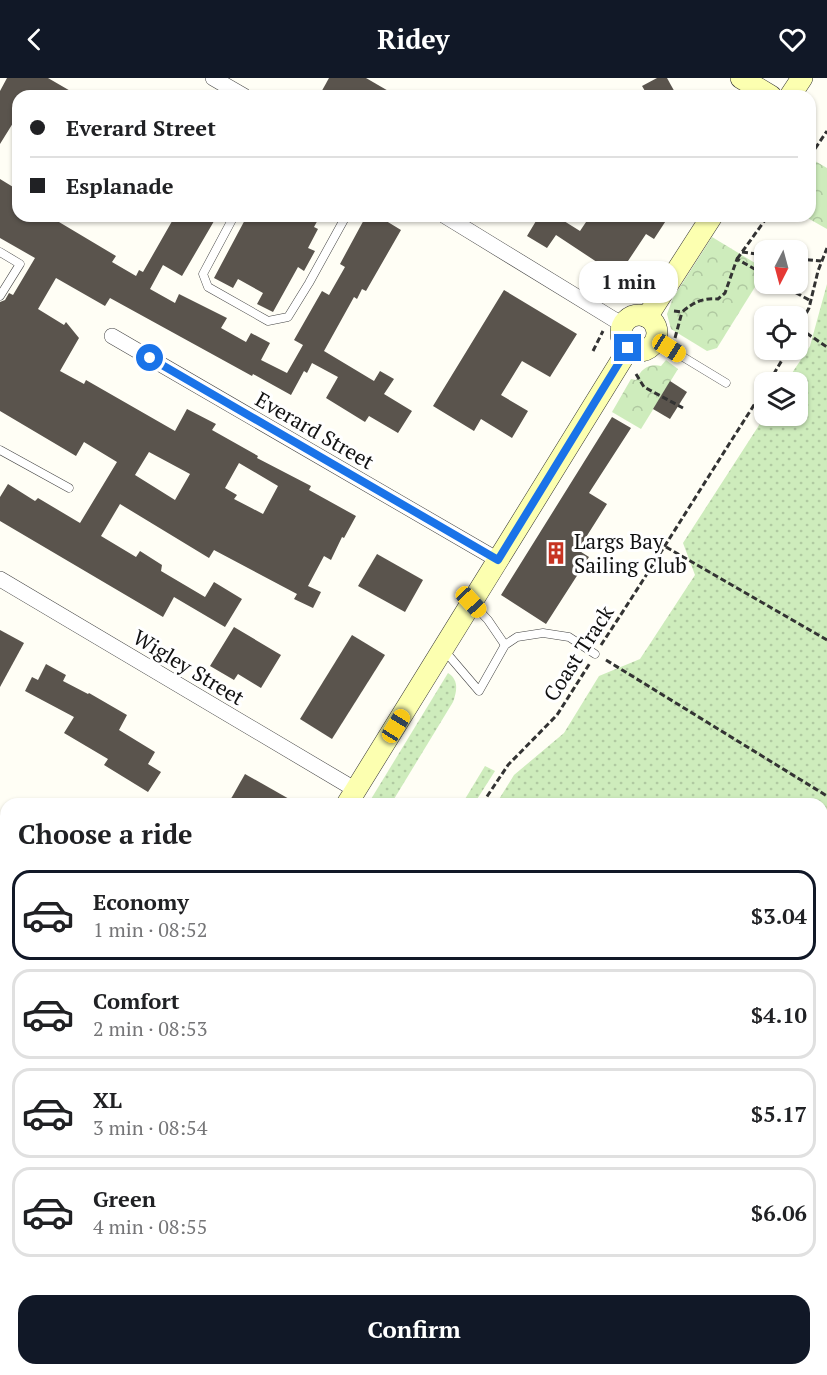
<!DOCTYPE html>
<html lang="en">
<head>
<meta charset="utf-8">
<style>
	:root { --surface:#fff; --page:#f2f2f2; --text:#202124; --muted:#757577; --line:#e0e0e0; --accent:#111827 }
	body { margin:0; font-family:"PT Serif",serif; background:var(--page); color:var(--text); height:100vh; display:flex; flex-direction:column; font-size:22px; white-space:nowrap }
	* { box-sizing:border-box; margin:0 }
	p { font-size:20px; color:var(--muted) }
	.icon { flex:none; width:33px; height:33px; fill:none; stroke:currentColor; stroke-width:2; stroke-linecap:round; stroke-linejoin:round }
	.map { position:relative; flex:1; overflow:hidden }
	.side { position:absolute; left:0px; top:720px; width:828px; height:578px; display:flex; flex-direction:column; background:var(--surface); border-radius:18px 18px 0 0; box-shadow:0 2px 4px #0004 }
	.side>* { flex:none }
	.top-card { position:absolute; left:12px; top:12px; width:804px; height:132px; border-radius:18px; box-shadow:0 2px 4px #0004; display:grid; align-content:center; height:132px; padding:0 18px; background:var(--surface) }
	.needle { width:39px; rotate:186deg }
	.tools { position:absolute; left:754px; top:162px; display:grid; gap:12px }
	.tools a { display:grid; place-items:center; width:54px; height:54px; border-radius:12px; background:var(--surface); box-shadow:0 2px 4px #0004; font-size:30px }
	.end { position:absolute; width:27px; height:27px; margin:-14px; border:8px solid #1a73e8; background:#fff; box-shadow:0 0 0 3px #fff }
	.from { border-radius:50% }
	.bubble { position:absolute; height:42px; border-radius:18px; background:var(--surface); box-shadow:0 2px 4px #0004; font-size:20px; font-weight:700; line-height:42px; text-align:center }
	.car { position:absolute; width:18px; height:36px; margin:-18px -9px; border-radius:8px; box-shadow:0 0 4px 2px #0007; background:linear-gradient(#f5c518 24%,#345 0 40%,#f5c518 0 76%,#345 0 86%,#f5c518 0) }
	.top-card b { display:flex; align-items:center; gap:21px; height:57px; font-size:22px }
	.top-card b+b { border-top:2px solid var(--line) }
	.top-card i { width:15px; height:15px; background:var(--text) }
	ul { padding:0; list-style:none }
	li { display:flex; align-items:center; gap:18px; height:90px; margin:0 12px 9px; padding:0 6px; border:3px solid var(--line); border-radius:18px }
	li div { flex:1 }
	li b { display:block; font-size:22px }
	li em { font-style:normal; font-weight:700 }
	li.on { border-color:var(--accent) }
	li>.icon { width:54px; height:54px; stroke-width:1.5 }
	h2 { padding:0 18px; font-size:27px; line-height:72px }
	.button { display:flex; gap:12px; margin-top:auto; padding:12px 18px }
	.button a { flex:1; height:69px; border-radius:18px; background:var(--accent); color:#fff; font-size:24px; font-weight:700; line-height:69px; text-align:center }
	header { display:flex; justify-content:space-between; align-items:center; height:78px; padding:0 18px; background:var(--accent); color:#fff; font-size:27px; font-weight:700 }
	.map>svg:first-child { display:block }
</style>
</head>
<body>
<header><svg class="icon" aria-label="back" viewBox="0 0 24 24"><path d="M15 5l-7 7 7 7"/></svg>Ridey<svg class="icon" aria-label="heart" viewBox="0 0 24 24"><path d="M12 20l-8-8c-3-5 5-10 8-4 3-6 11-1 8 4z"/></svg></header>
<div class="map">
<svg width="827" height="1297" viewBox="0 0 827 1297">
	<defs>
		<pattern id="grass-dots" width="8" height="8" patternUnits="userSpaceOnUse" patternTransform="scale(1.5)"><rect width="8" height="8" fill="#ceecbc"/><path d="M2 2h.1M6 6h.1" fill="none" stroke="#b0c9a1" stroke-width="1.8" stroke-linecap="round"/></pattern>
		<pattern id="sand-dots" width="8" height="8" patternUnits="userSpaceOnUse" patternTransform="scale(1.5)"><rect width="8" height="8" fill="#fcf8bf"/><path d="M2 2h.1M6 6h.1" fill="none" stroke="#d7d4a3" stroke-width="1.8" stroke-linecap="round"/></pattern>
		<pattern id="park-crowns" width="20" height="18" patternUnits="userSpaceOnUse" patternTransform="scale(1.5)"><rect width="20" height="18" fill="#ceecbc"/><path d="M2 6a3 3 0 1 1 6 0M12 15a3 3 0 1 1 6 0" fill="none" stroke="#b0c9a1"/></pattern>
	</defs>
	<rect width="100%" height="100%" fill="#fffef5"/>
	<g fill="url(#grass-dots)">
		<path d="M827 206V769L822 779V726H496L514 697 564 655 599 598 640 581 695 497 683 465 765 338H798V304H786L810 268Z"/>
		<path d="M448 595C459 602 457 613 453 624L391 726H368Z"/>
		<path d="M485 688 495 693 474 726H462Z"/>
		<path d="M43 1292H560L558 1297H40Z"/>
	</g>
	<path fill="url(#sand-dots)" d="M827 769V1297H558L560 1292H822V779Z"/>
	<g fill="url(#park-crowns)">
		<path d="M810 80 827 90V151L804 138H810Z"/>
		<path d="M712 159 765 191V193L717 270 707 273 671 251 667 236 673 220Z"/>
		<path d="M666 282 678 291 641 351 612 334 631 301 636 302C641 291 649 285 661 288Z"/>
	</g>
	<g fill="#5a544d" fill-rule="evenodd">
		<path d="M7 0H48L79 18H18V37L0 66V13Z"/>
		<path d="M329 0H366L397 18H319Z"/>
		<path d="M657 0H667L677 18H648L642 8Z"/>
		<path d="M0 101 18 112V138H62L59 144 116 178 112 184 136 198 139 192 143 194 175 138H217L182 198 163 187 150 211 175 225 179 216 227 240 221 250 246 264 251 255 270 265 261 282 287 295 303 267 294 262 322 213 329 217 345 189 340 186 366 138H378L401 152 366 213 362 211 357 221 354 219 324 273 374 303 380 293 394 301 384 316 412 333 398 355 369 338 365 344 326 320 338 299 312 285 307 295 304 293 291 317 253 296 252 298 110 220 105 228 56 200 38 231 64 247 66 244 79 260 60 293 84 306 86 302 175 353 187 331 216 346 212 352 258 378 257 380 311 408 309 412 356 438 344 460 342 459 331 482 324 478 308 508 321 514 313 530 294 521 297 516 214 472 209 480 120 426 101 458 136 479 140 473 162 487 161 493 205 519 214 504 242 521 225 549 174 519 163 539 0 443V419L8 406 35 423 38 420 80 445 117 384 84 364 76 378 0 333V224L5 222 9 215 13 217 35 180 0 160ZM149 374 190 396 175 422 135 397ZM239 385 278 408 263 436 234 421 237 417 225 410Z"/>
		<path d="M247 138H320L314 149 318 151 308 170 315 173 304 193 298 189 273 234 257 226 263 215 238 201 233 210 214 200Z"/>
		<path d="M539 138H556L580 153 590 138H669L654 161 646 156 618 198 556 157 547 170 527 158Z"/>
		<path d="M504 212 577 256 550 299 522 283 501 317 528 333 512 360 481 341 474 353 433 328Z"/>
		<path d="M670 303 687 314 670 341 653 331Z"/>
		<path d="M612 339 631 350 589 415 607 426 578 472 589 479 546 546 501 517Z"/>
		<path d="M377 476 423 502 405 534 358 508Z"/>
		<path d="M234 549 281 577 261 610 238 596 234 602 210 588Z"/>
		<path d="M0 552 24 565 0 609Z"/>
		<path d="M352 557 385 577 332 661 300 641Z"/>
		<path d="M46 586 66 597 63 603 88 616 89 615 127 637 119 652 155 674 148 686 161 694 148 714 104 687 108 681 64 655 74 639 25 613 32 599 38 602Z"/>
		<path d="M245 696 298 726H228Z"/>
	</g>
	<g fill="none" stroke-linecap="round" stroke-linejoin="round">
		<g stroke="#444" stroke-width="9">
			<g id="lane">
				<path d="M234 138 203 196 208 209 268 243 288 239 309 205 346 138"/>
				<path d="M0 174 20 186 0 218"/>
				<path d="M655 262 726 305"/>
				<path d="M0 372 69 410"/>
				<path d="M472 525 488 542 505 567"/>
				<path d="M444 572 479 613 505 567 517 559 543 555 569 559 595 576"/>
			</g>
		</g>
		<g stroke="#444" stroke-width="16">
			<g id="street">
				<path d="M213 0 244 18"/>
				<path d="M445 138 623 247"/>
				<path d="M112 258 498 482"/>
				<path d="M0 501 356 712"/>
				<path d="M0 817 6 820"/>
				<path d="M0 1135 6 1139"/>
			</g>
		</g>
		<g stroke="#333" stroke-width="22">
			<g id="secondary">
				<path d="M741 0 771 18"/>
				<path d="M790 18 802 0"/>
				<circle cx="639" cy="255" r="18"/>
				<path d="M647 239 712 138"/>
				<path d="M347 726 629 270"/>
				<path d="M11 1297 14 1292"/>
			</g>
		</g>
		<g stroke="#333" stroke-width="3" stroke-dasharray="6 3" stroke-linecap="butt">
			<path d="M810 78 827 53"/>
			<path d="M742 174 765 177"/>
			<path d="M737 181 768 138"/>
			<path d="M798 181 821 183"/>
			<path d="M780 206 811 223"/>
			<path d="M674 233 682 234C694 224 702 220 718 221L725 215 737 181 765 197"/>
			<path d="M799 250 827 269"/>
			<path d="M798 251 809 230 818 193 827 170"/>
			<path d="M675 260 682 234"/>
			<path d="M593 273 603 253"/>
			<path d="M636 296 644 309 683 330"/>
			<path d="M769 304 788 272"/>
			<path d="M666 469 827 562"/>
			<path d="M601 567C657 482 710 395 765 310"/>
			<path d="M606 582 827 718"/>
			<path d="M482 726 508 687 557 637 590 585"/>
			<path d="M225 1292 233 1297"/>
			<path d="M555 1292 559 1295"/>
			<path d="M84 1297 88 1292"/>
		</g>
		<use href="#lane" stroke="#fff" stroke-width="8"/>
		<use href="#street" stroke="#fff" stroke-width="15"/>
		<use href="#secondary" stroke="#fcffb0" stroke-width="21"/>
	</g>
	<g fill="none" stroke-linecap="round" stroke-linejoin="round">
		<path stroke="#1a73e8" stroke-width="8" d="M150 280 498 482 628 270"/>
	</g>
	<defs>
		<g id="building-bare" transform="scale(1.8)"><path d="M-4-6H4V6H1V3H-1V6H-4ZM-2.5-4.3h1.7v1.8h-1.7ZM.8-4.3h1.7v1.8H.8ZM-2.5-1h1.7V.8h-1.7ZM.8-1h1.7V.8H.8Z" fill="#c73322" stroke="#fff" stroke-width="2.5" paint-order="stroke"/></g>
	</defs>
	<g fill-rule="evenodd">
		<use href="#building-bare" x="556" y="475"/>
	</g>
	<g text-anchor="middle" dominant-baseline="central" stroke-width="6" stroke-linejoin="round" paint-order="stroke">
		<g font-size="21" fill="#111" stroke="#fff">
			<text transform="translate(315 352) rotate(30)">Everard Street</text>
			<text transform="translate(578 575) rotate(-57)">Coast Track</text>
			<text transform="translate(189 589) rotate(31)">Wigley Street</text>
		</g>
		<g font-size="21" fill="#111" stroke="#fff" text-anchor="start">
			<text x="574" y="463">Largs Bay<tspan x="574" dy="24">Sailing Club</tspan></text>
		</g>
	</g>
</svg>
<div class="tools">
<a><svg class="needle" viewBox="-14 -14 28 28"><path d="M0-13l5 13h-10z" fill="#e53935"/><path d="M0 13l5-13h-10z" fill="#757577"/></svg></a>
<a><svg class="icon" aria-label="locate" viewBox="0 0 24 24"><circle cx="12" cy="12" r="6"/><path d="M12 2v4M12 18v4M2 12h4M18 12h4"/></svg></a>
<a><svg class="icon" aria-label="layers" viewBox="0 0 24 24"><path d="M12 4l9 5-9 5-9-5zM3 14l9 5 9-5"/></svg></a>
</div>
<i class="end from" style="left:150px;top:280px"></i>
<i class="end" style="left:628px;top:270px"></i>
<div class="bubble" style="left:579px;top:183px;width:99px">1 min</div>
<i class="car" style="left:669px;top:270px;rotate:122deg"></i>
<i class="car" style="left:471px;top:524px;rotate:137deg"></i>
<i class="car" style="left:396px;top:648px;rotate:32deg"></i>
<div class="top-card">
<b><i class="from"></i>Everard Street</b>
<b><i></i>Esplanade</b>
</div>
<section class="side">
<h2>Choose a ride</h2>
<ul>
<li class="on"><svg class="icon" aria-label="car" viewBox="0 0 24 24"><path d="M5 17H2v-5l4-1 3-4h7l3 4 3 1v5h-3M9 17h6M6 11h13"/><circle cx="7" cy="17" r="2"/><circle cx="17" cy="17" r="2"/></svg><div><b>Economy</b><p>1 min · 08:52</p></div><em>$3.04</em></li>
<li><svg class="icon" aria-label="car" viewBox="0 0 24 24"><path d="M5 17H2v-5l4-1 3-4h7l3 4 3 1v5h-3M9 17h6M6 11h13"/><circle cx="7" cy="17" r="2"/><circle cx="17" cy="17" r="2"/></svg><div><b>Comfort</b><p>2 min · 08:53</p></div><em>$4.10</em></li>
<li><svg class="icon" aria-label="car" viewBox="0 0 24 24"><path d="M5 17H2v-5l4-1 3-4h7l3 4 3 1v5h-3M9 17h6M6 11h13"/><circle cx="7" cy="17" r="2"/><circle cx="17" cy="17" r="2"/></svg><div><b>XL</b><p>3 min · 08:54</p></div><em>$5.17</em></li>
<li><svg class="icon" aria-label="car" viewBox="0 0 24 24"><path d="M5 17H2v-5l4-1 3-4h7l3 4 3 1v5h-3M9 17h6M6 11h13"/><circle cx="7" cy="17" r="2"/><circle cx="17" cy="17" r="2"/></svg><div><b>Green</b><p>4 min · 08:55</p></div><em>$6.06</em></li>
</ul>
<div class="button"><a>Confirm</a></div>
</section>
</div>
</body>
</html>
